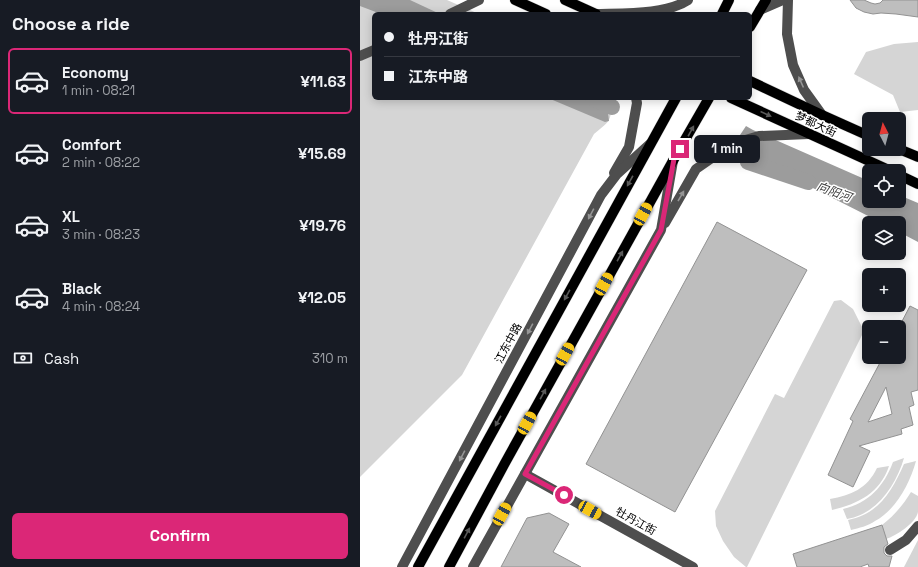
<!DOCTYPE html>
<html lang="en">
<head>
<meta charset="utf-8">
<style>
	:root { --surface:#171b24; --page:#242831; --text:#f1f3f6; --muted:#9ea1a6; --line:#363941; --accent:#db2777 }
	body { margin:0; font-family:"Space Grotesk","Noto Sans SC",sans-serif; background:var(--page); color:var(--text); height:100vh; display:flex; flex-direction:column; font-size:15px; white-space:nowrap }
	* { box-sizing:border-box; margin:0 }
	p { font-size:13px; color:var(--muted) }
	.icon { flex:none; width:22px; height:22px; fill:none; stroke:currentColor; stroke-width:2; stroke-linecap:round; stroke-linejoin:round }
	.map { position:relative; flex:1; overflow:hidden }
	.drawer { display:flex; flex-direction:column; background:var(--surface); width:360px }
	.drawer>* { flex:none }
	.banner { position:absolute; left:12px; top:12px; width:380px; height:88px; border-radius:6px; box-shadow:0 2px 10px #0003; display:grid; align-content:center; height:88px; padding:0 12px; background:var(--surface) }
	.needle { width:26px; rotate:354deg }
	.controls { position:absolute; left:502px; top:112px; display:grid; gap:8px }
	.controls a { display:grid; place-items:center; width:44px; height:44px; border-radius:6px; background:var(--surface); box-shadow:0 2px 10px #0003; font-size:20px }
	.end { position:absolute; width:18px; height:18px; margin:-9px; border:5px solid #db2777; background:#fff; box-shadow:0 0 0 2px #fff }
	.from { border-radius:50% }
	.bubble { position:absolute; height:28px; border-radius:6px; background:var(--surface); box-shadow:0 2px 10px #0003; font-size:13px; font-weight:800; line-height:28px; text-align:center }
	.car { position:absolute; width:12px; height:24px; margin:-12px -6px; border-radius:5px; box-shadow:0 0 3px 1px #0007; background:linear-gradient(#f5c518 24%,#345 0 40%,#f5c518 0 76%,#345 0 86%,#f5c518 0) }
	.banner b { display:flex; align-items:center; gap:14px; height:38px; font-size:15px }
	.banner b+b { border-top:1px solid var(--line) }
	.banner i { width:10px; height:10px; background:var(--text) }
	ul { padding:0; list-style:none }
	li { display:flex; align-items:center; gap:12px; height:66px; margin:0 8px 6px; padding:0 4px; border:2px solid transparent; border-radius:6px }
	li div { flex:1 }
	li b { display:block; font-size:15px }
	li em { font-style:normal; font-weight:800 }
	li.on { border-color:var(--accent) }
	li>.icon { width:36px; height:36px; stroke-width:1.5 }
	h2 { padding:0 12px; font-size:18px; line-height:48px }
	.pay { display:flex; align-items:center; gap:10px; height:44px; padding:0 12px; font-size:15px }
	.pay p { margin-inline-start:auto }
	.action { display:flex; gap:8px; margin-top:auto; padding:8px 12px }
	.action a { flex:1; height:46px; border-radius:6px; background:var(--accent); color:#fff; font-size:16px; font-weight:800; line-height:46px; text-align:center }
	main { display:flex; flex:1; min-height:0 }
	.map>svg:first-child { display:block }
</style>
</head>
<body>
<main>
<section class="drawer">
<h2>Choose a ride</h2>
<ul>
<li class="on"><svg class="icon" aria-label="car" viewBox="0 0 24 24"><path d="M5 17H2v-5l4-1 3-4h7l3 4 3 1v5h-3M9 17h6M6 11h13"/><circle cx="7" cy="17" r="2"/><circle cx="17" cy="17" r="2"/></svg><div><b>Economy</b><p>1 min · 08:21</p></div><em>¥11.63</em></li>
<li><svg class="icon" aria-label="car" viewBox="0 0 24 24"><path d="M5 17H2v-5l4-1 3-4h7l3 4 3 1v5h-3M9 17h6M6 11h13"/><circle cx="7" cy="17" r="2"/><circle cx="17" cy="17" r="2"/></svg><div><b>Comfort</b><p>2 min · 08:22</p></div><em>¥15.69</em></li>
<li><svg class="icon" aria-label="car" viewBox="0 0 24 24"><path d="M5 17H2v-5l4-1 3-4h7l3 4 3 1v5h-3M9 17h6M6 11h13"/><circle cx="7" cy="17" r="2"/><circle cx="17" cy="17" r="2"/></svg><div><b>XL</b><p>3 min · 08:23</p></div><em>¥19.76</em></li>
<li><svg class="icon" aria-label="car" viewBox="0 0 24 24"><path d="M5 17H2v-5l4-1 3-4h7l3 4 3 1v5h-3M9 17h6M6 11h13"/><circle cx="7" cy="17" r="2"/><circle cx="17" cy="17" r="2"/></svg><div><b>Black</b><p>4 min · 08:24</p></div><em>¥12.05</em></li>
</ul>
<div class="pay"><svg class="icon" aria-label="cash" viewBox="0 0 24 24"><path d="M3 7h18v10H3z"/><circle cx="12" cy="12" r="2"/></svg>Cash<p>310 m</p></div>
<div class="action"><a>Confirm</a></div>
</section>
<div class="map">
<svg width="558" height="567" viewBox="0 0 558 567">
	<rect width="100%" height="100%" fill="#fff"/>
	<g fill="#d5d5d5">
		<path d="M0 0H87L119 14H14V98H249C253 120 251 120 234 134L102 375 0 477Z"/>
		<path d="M558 42V110L540 112 533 95 494 74 506 52 534 44Z"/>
		<path d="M481 300 493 309 504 331 387 567H386L374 557 363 541 356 526 355 511 415 394 424 398 474 301Z"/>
		<path d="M544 458C536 485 517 514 487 519L483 509C509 503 524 486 533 462Z"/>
		<path d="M556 461C550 483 536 510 515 521 508 526 499 528 491 530L488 520C519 514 532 491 544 464Z"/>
		<path d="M529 466C520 493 498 504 472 510L470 499C491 495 507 489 517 468Z"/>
		<path d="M551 492 558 496C558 501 558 507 558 512 556 523 536 536 526 539L522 525C534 516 543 505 551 492Z"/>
		<path d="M558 540V567H544Z"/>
	</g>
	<g fill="#9c9c9c">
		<path d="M0 0H50L80 14H21L0 6Z"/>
		<path d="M188 98H246L249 121 245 122Z"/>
		<path d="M386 126 393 130 509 181V201H539V195L558 203V242L539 232V223H522L372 147Z"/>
	</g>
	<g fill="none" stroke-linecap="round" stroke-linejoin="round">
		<g stroke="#9c9c9c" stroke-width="16">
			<path d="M233 98 252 107"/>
			<path d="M388 162 448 182"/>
		</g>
	</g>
	<g fill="#bebebe" stroke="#929292" fill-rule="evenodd">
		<path d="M490 0H504L511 3 515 4 520 3 523 0H558V17L536 14 521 13 513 14 504 12 496 8Z"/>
		<path d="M357 222 447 270 315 512 226 464Z"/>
		<path d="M550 306 558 310V390L551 392 554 405 549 407 553 425 541 429 542 434 499 446 510 451 493 487 468 475 493 421 490 419 523 357H539V327ZM526 387 532 414 508 422Z"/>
		<path d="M189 513 209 524 193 552 221 567H141L167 518Z"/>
		<path d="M522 525 528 544 524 547V553L527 556H532L529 567H509L508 564 500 567H437L433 554Z"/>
	</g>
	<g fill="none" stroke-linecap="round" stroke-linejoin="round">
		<g stroke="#dbdbdb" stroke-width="11">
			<g id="major">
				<path d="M155 0 186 14"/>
				<path d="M205 0 236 14"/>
				<path d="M362 14 369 0"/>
				<path d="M390 27 406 0"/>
				<path d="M390 81 462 115 509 136"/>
				<path d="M371 98 531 171"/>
				<path d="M539 149 558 157"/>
				<path d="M539 175 558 184"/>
				<path d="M58 567 316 98"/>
				<path d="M89 567 145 463 314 159 326 138 349 98"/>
			</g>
		</g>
		<g stroke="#4e4e4e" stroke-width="10">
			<path d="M428 0 427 34 433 65 444 90 462 115"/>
			<path d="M400 10 423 0"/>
			<path d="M90 14 119 0"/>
			<path d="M235 14C262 13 306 15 328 0"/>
			<path d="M0 56 14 50"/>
			<path d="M254 173 269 147 277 103 276 98"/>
			<path d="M305 223 336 169 372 144 399 136 449 134"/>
			<path d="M165 474 333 567"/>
			<path d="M530 550 546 540 558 526"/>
			<path d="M42 567 241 195 257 174 290 144"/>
			<path d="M113 567 301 230 313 161"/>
		</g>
		<use href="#major" stroke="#000" stroke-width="10"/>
	</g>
	<defs><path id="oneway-solid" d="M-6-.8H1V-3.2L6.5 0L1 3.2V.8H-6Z"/></defs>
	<g fill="#959595">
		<use href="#oneway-solid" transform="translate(441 82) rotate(-114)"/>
		<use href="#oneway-solid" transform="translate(321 196) rotate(-60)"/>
		<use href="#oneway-solid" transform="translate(231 214) rotate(118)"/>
		<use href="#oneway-solid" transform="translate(170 329) rotate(118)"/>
		<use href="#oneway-solid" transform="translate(102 456) rotate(118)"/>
	</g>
	<g fill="#595959">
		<use href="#oneway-solid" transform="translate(406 114) rotate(25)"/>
		<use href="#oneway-solid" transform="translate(331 131) rotate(-61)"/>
		<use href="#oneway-solid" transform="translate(270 181) rotate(119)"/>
		<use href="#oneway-solid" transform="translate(260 256) rotate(-61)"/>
		<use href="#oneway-solid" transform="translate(207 295) rotate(119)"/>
		<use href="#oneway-solid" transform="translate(183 394) rotate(-61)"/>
		<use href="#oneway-solid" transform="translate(138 421) rotate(119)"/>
		<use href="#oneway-solid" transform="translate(107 533) rotate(-62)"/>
	</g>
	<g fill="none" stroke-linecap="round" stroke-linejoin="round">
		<path stroke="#db2777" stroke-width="5" d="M204 495 165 474 301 230 314 159 320 149"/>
	</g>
	<g text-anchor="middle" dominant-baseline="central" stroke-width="3" stroke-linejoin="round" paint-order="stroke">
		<g font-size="11" fill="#000" stroke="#fff">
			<text transform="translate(456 124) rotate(25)">梦都大街</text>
			<text transform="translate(148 343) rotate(-62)">江东中路</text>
			<text transform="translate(276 521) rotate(29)">牡丹江街</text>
		</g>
		<g font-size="12" font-style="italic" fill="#3d3d3d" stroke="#fff">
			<text transform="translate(474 192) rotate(20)">向阳河</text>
		</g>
	</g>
</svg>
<div class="controls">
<a><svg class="needle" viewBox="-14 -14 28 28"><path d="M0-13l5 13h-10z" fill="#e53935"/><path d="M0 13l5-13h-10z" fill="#9ea1a6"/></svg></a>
<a><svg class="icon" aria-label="locate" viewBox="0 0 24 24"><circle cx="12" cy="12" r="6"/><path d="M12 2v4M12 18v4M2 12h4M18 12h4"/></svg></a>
<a><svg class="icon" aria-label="layers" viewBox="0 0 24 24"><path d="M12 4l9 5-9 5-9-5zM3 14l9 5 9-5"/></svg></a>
<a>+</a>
<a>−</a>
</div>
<i class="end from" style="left:204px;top:495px"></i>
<i class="end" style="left:320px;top:149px"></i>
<div class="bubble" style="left:334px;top:135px;width:66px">1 min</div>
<i class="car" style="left:283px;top:214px;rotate:29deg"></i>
<i class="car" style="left:244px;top:284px;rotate:29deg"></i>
<i class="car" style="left:205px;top:354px;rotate:29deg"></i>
<i class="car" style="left:167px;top:423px;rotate:29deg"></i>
<i class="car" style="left:230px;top:510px;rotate:119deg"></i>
<i class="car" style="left:142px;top:514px;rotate:29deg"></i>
<div class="banner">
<b><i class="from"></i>牡丹江街</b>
<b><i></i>江东中路</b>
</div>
</div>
</main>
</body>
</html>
